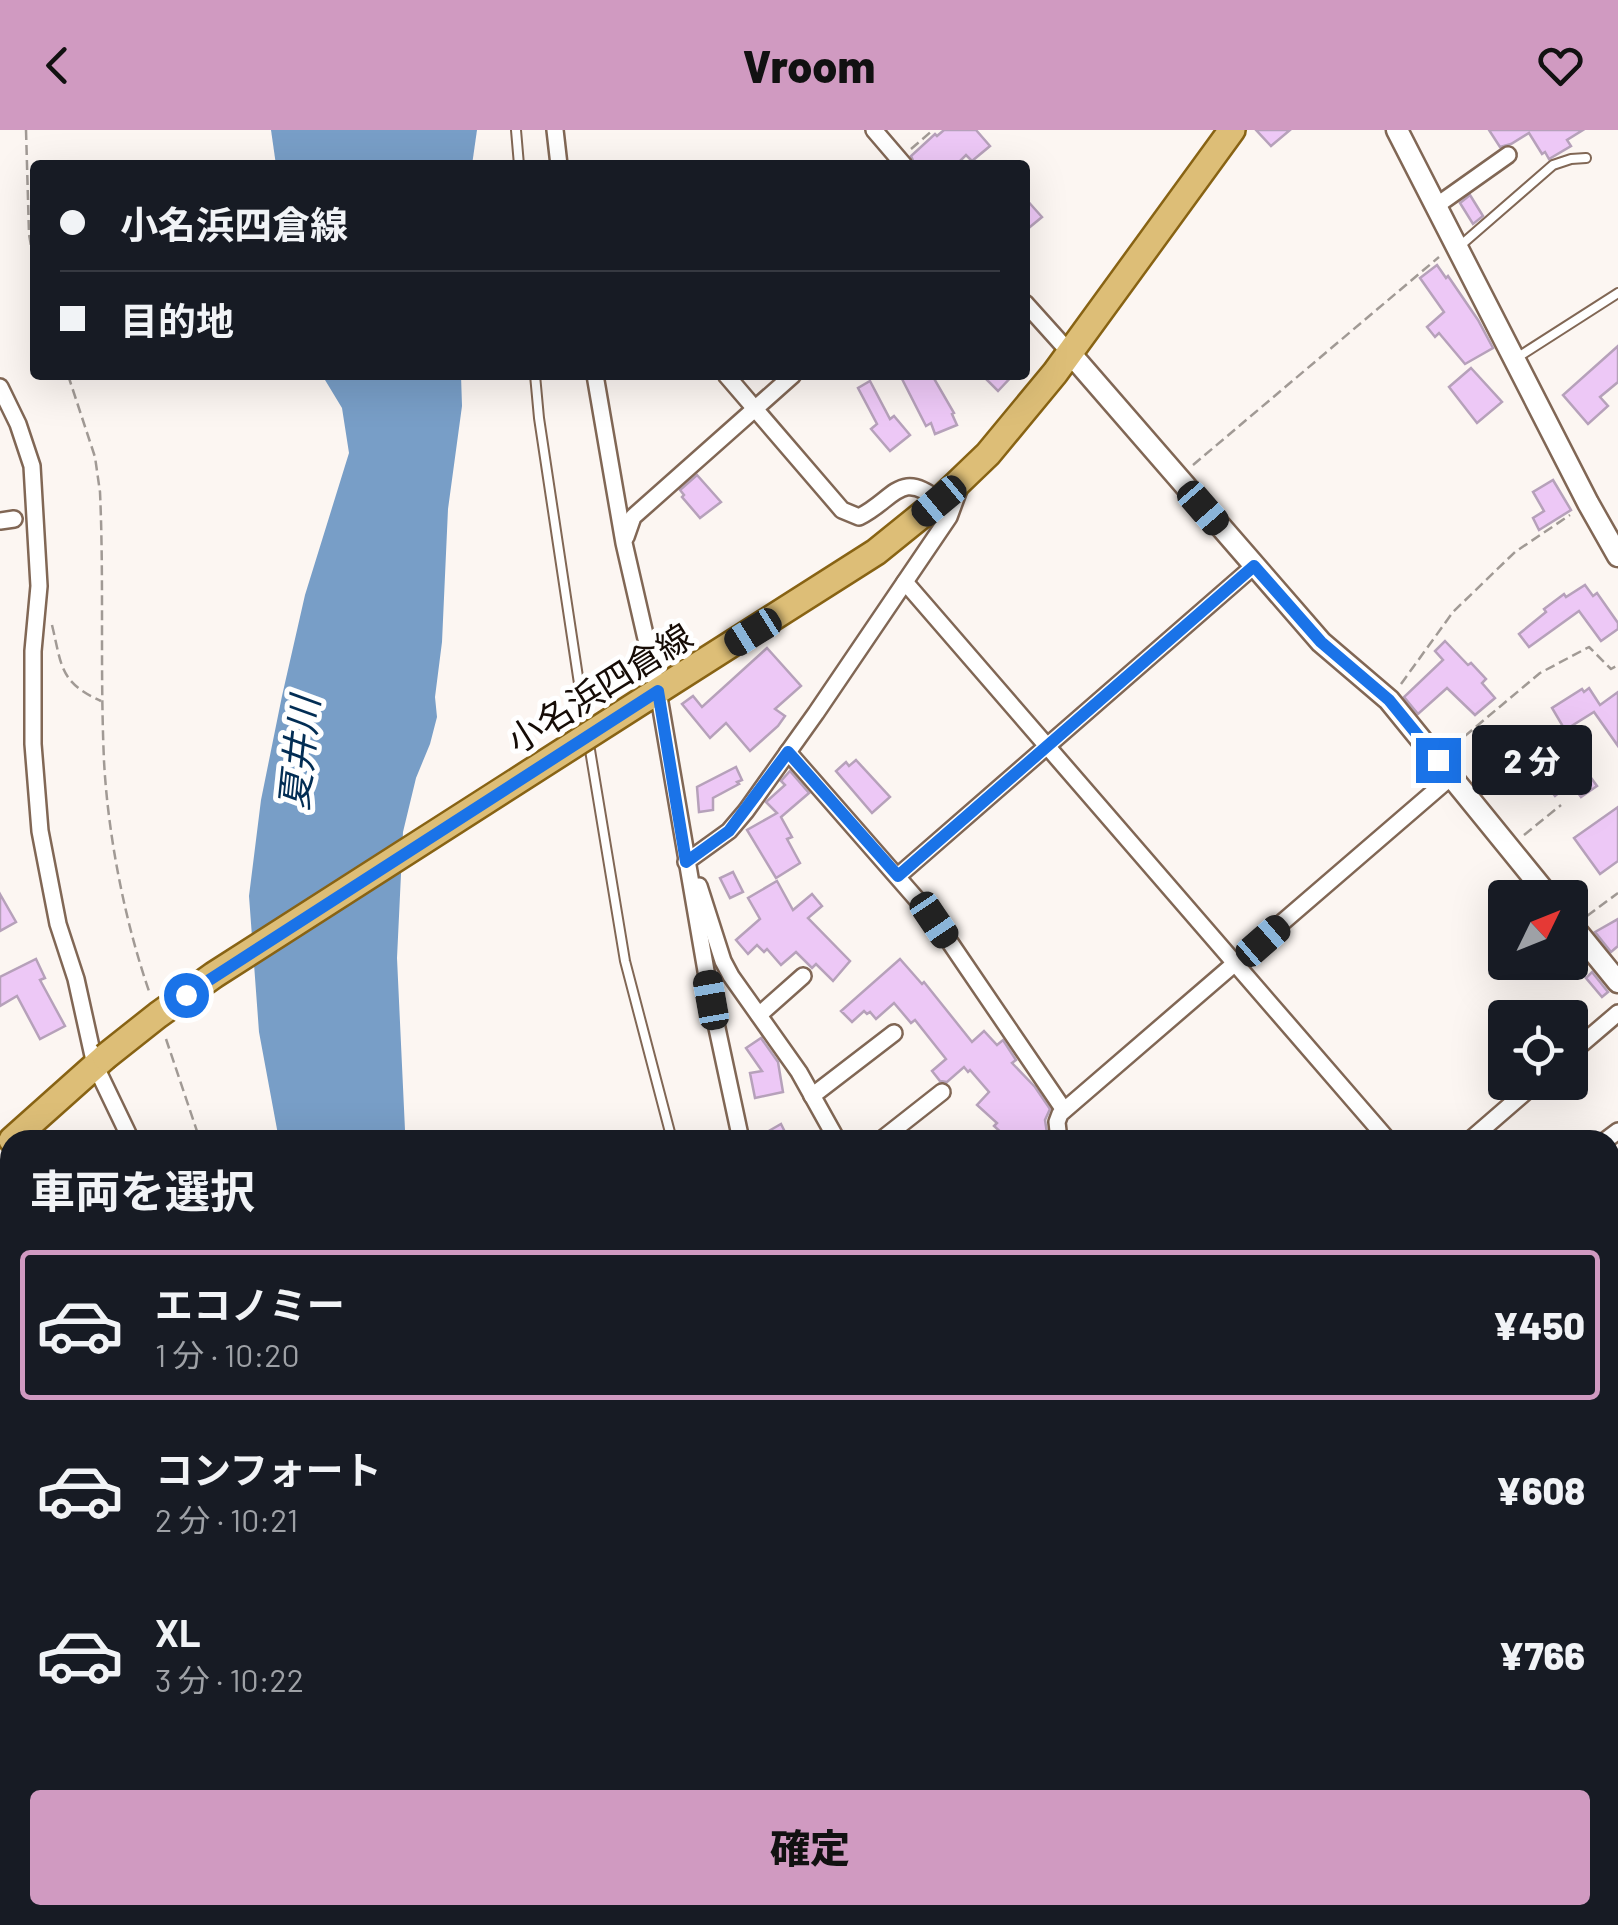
<!DOCTYPE html>
<html lang="ja">
<head>
<meta charset="utf-8">
<style>
	:root { --surface:#171b24; --page:#20242c; --text:#f1f3f6; --muted:#9ea1a6; --line:#363941; --accent:#d09ac1 }
	body { margin:0; font-family:Barlow,"Noto Sans JP",sans-serif; background:var(--page); color:var(--text); height:100vh; display:flex; flex-direction:column; font-size:38px; white-space:nowrap }
	* { box-sizing:border-box; margin:0 }
	p { font-size:32px; color:var(--muted) }
	.icon { flex:none; width:55px; height:55px; fill:none; stroke:currentColor; stroke-width:2; stroke-linecap:round; stroke-linejoin:round }
	.map { position:relative; flex:1; overflow:hidden }
	.details { position:absolute; left:0px; top:1000px; width:1620px; height:795px; display:flex; flex-direction:column; background:var(--surface); border-radius:30px 30px 0 0; box-shadow:0 10px 40px #0002 }
	.details>* { flex:none }
	.top-card { position:absolute; left:30px; top:30px; width:1000px; height:220px; border-radius:10px; box-shadow:0 10px 40px #0002; display:grid; align-content:center; height:220px; padding:0 30px; background:var(--surface) }
	.needle { width:65px; rotate:47deg }
	.buttons { position:absolute; left:1488px; top:750px; display:grid; gap:20px }
	.buttons a { display:grid; place-items:center; width:100px; height:100px; border-radius:10px; background:var(--surface); box-shadow:0 10px 40px #0002; font-size:50px }
	.end { position:absolute; width:45px; height:45px; margin:-22px; border:12px solid #1a73e8; background:#fff; box-shadow:0 0 0 5px #fff }
	.from { border-radius:50% }
	.bubble { position:absolute; height:70px; border-radius:10px; background:var(--surface); box-shadow:0 10px 40px #0002; font-size:32px; font-weight:800; line-height:70px; text-align:center }
	.car { position:absolute; width:30px; height:60px; margin:-30px -15px; border-radius:12px; box-shadow:0 0 8px 2px #0007; background:linear-gradient(#222 24%,#8ab4d8 0 40%,#222 0 76%,#8ab4d8 0 86%,#222 0) }
	.top-card b { display:flex; align-items:center; gap:35px; height:95px; font-size:38px }
	.top-card b+b { border-top:2px solid var(--line) }
	.top-card i { width:25px; height:25px; background:var(--text) }
	ul { padding:0; list-style:none }
	li { display:flex; align-items:center; gap:30px; height:150px; margin:0 20px 15px; padding:0 10px; border:5px solid transparent; border-radius:10px }
	li div { flex:1 }
	li b { display:block; font-size:38px }
	li em { font-style:normal; font-weight:800 }
	li.on { border-color:var(--accent) }
	li>.icon { width:90px; height:90px; stroke-width:1.5 }
	h2 { padding:0 30px; font-size:45px; line-height:120px }
	.button { display:flex; gap:20px; margin-top:auto; padding:20px 30px }
	.button a { flex:1; height:115px; border-radius:10px; background:var(--accent); color:#111; font-size:40px; font-weight:800; line-height:115px; text-align:center }
	header { display:flex; justify-content:space-between; align-items:center; height:130px; padding:0 30px; background:var(--accent); color:#111; font-size:45px; font-weight:800 }
	.map>svg:first-child { display:block }
</style>
</head>
<body>
<header><svg class="icon" aria-label="back" viewBox="0 0 24 24"><path d="M15 5l-7 7 7 7"/></svg>Vroom<svg class="icon" aria-label="heart" viewBox="0 0 24 24"><path d="M12 20l-8-8c-3-5 5-10 8-4 3-6 11-1 8 4z"/></svg></header>
<div class="map">
<svg width="1618" height="1795" viewBox="0 0 1618 1795">
	<rect width="100%" height="100%" fill="#fcf6f2"/>
	<g fill="#789ec7">
		<path d="M271 0H477L472 35H276Z"/>
		<path d="M322 245H461L462 276 448 379 442 512 435 567 437 587 430 614 416 648 403 702 397 828 405 1000 407 1010H279L259 902 249 766 261 670 282 566 305 465 349 323 342 278Z"/>
		<path d="M636 1785H867L882 1795H645Z"/>
	</g>
	<g fill="#edc8f6" stroke="#b6a1ba" stroke-width="2.5">
		<path d="M944 0H976L990 16 972 31 966 25 956 35H915L911 26 935 4 937 6Z"/>
		<path d="M1256 0H1290L1271 16Z"/>
		<path d="M1489 0H1583L1567 10 1571 16 1549 29 1545 22 1542 24 1529 3 1511 14 1500 17Z"/>
		<path d="M1470 65 1483 86 1473 94 1460 73Z"/>
		<path d="M1025 68 1042 87 1025 101Z"/>
		<path d="M1437 135 1446 148 1448 146 1478 190 1493 218 1465 234 1439 203 1435 207 1427 197 1444 182 1420 148Z"/>
		<path d="M1618 216V252L1600 267 1608 276 1588 294 1563 265Z"/>
		<path d="M1471 238 1502 272 1477 293 1449 257Z"/>
		<path d="M900 245H932L954 283 952 284 957 295 935 304 931 293 926 296Z"/>
		<path d="M982 245H1013L998 261Z"/>
		<path d="M870 251 890 289 894 286 910 305 890 321 871 299 877 294 858 258Z"/>
		<path d="M697 345 721 372 700 388 682 367 684 365 680 360Z"/>
		<path d="M1553 350 1571 380 1539 400 1533 388 1544 381 1533 362Z"/>
		<path d="M1585 455 1593 466 1597 463 1618 493V499L1601 511 1579 481 1529 517 1519 504 1546 482 1544 479 1564 464 1566 467Z"/>
		<path d="M1445 511 1468 535 1471 533 1486 549 1482 553 1495 568 1475 585 1447 558 1418 584 1404 567 1443 530 1435 521Z"/>
		<path d="M767 518 801 556 775 579 785 586 778 596 750 621 726 593 710 608 682 574 693 566 702 577Z"/>
		<path d="M1589 558 1600 575 1618 562V616L1594 582 1565 600 1552 578 1582 559 1584 562Z"/>
		<path d="M1531 628 1543 642 1521 661 1509 647Z"/>
		<path d="M856 630 890 667 872 683 836 641 846 632 849 636Z"/>
		<path d="M736 637 742 650 737 652 739 654 713 668V680L699 682 697 657Z"/>
		<path d="M790 641 809 663 781 687 792 707 787 709 800 733 776 748 747 700 777 683 766 672 785 655 781 651Z"/>
		<path d="M1554 642 1566 657 1555 666 1543 651Z"/>
		<path d="M1589 645 1597 656 1581 667 1573 656Z"/>
		<path d="M1618 677V731L1600 744 1574 708Z"/>
		<path d="M733 742 743 762 730 768 720 748Z"/>
		<path d="M777 751 793 780 812 764 822 776 808 788 850 831 833 851 816 834 812 838 796 822 781 835 767 819 764 822 757 815 748 824 736 810 760 789 748 768Z"/>
		<path d="M0 764 16 792 0 801Z"/>
		<path d="M1618 789V816L1611 822 1595 802Z"/>
		<path d="M36 829 45 848 40 850 65 896 40 909 17 866 0 876V847Z"/>
		<path d="M900 829 922 854 924 852 972 912 984 901 997 915 1003 910 1016 930 1012 933 1035 957 1050 979 1045 990 1047 1003 1040 1010H1015L1008 1004 1006 1007 994 996 997 993 977 975 989 962 970 940 968 942 964 937 947 952 940 951 932 941 946 929 915 890 911 893 894 873 876 889 870 882 867 884 864 881 852 892 841 881Z"/>
		<path d="M1592 842 1608 862 1602 867 1586 848Z"/>
		<path d="M761 908 778 932 783 962 755 968 750 943 762 941 746 918Z"/>
		<path d="M781 994 789 1010H753Z"/>
	</g>
	<g fill="none" stroke-linecap="round" stroke-linejoin="round">
		<g stroke="#816755" stroke-width="12">
			<g id="service">
				<path d="M516 0 519 35"/>
				<path d="M1461 115 1553 35 1571 29 1586 28"/>
				<path d="M1518 227 1618 163"/>
				<path d="M535 245 539 288 586 600"/>
				<path d="M589 614 625 831 672 1010"/>
				<path d="M1309 1785 1317 1795"/>
			</g>
		</g>
		<g stroke="#816755" stroke-width="20">
			<g id="minor">
				<path d="M555 0 559 35"/>
				<path d="M874 0 904 35"/>
				<path d="M1436 76 1508 25"/>
				<path d="M1025 173 1070 223"/>
				<path d="M595 245 624 413 658 561 711 870 741 1010"/>
				<path d="M726 245 842 380 859 387C894 370 900 338 939 371"/>
				<path d="M0 257 18 294 32 336 39 456 33 521V614L40 701 58 794 76 849 95 935 131 1010"/>
				<path d="M0 391 14 389"/>
				<path d="M626 407 633 387 793 245"/>
				<path d="M905 452 1388 1010"/>
				<path d="M788 622 934 789 1064 980"/>
				<path d="M686 732 729 701 746 681 816 583 949 387 960 357"/>
				<path d="M898 746 1254 436"/>
				<path d="M699 756 723 831 731 846 799 942 837 1010"/>
				<path d="M759 885 803 846"/>
				<path d="M1570 924 1618 883"/>
				<path d="M812 966 894 903"/>
				<path d="M881 1010 942 962"/>
				<path d="M1059 1010 1057 992 1060 984 1451 647"/>
				<path d="M1470 1010 1537 952"/>
				<path d="M1606 1010 1618 1001"/>
				<path d="M1610 1043 1618 1052 1610 1059"/>
				<path d="M1610 1266 1618 1275"/>
				<path d="M1610 1587 1618 1580"/>
				<path d="M1610 1706 1618 1715"/>
				<path d="M446 1785 450 1795"/>
				<path d="M1387 1785 1394 1795"/>
				<path d="M409 1795 422 1789"/>
			</g>
		</g>
		<g stroke="#816755" stroke-width="25">
			<g id="tertiary">
				<path d="M1397 0 1588 373 1618 426"/>
				<path d="M1070 223 1321 512 1389 570 1550 768"/>
				<path d="M1570 793 1618 852"/>
			</g>
		</g>
		<g stroke="#886314" stroke-width="30">
			<g id="primary">
				<path d="M645 569 876 422 939 371 988 324 1055 243 1232 0"/>
				<path d="M12 1010 105 927"/>
			</g>
		</g>
		<g stroke="#a19a95" stroke-width="2.5" stroke-dasharray="10 5" stroke-linecap="butt">
			<path d="M26 0 29 104 35 140"/>
			<path d="M911 19 933 0"/>
			<path d="M68 245 95 327 100 362C104 452 100 541 104 631 108 706 125 793 150 864"/>
			<path d="M1193 335 1439 127"/>
			<path d="M52 495C62 536 59 552 101 571"/>
			<path d="M1401 554 1453 482 1515 422 1570 385"/>
			<path d="M1453 616 1540 543 1589 517 1611 539 1618 535"/>
			<path d="M1524 705 1561 675"/>
			<path d="M1587 786 1618 763"/>
			<path d="M166 909 200 1010"/>
			<path d="M0 1162 10 1188"/>
			<path d="M0 1232 10 1218"/>
			<path d="M0 1606 10 1603"/>
			<path d="M203 1785 207 1795"/>
			<path d="M348 1785 351 1795"/>
			<path d="M562 1785 568 1795"/>
			<path d="M1488 1785 1497 1795"/>
			<path d="M1120 1795 1125 1785"/>
		</g>
		<use href="#service" stroke="#fff" stroke-width="8"/>
		<use href="#minor" stroke="#fff" stroke-width="15"/>
		<use href="#tertiary" stroke="#fff" stroke-width="20"/>
		<use href="#primary" stroke="#ddbe77" stroke-width="25"/>
		<g stroke="#886314" stroke-width="30" stroke-linecap="butt">
			<path id="primary-bridge" d="M105 927 158 885 214 845 645 569"/>
		</g>
		<use href="#primary-bridge" stroke="#ddbe77" stroke-width="25"/>
	</g>
	<g fill="none" stroke-linecap="round" stroke-linejoin="round">
		<path stroke="#1a73e8" stroke-width="12" d="M186 865 658 561 686 732 729 701 788 622 898 746 1254 436 1321 512 1389 570 1438 630"/>
	</g>
	<g text-anchor="middle" dominant-baseline="central" stroke-width="10" stroke-linejoin="round" paint-order="stroke">
		<g font-size="35" fill="#160c06" stroke="#fff">
			<text transform="translate(599 557) rotate(-32)">小名浜四倉線</text>
		</g>
		<g font-size="38" font-style="italic" fill="#022d54" stroke="#fff">
			<text transform="translate(298 623) rotate(-84)">夏井川</text>
		</g>
	</g>
</svg>
<div class="buttons">
<a><svg class="needle" viewBox="-14 -14 28 28"><path d="M0-13l5 13h-10z" fill="#e53935"/><path d="M0 13l5-13h-10z" fill="#9ea1a6"/></svg></a>
<a><svg class="icon" aria-label="locate" viewBox="0 0 24 24"><circle cx="12" cy="12" r="6"/><path d="M12 2v4M12 18v4M2 12h4M18 12h4"/></svg></a>
</div>
<i class="end from" style="left:186px;top:865px"></i>
<i class="end" style="left:1438px;top:630px"></i>
<div class="bubble" style="left:1472px;top:595px;width:120px">2 分</div>
<i class="car" style="left:939px;top:371px;rotate:230deg"></i>
<i class="car" style="left:1203px;top:378px;rotate:139deg"></i>
<i class="car" style="left:753px;top:502px;rotate:238deg"></i>
<i class="car" style="left:934px;top:790px;rotate:146deg"></i>
<i class="car" style="left:1263px;top:811px;rotate:49deg"></i>
<i class="car" style="left:711px;top:870px;rotate:350deg"></i>
<div class="top-card">
<b><i class="from"></i>小名浜四倉線</b>
<b><i></i>目的地</b>
</div>
<section class="details">
<h2>車両を選択</h2>
<ul>
<li class="on"><svg class="icon" aria-label="car" viewBox="0 0 24 24"><path d="M5 17H2v-5l4-1 3-4h7l3 4 3 1v5h-3M9 17h6M6 11h13"/><circle cx="7" cy="17" r="2"/><circle cx="17" cy="17" r="2"/></svg><div><b>エコノミー</b><p>1 分 · 10:20</p></div><em>¥450</em></li>
<li><svg class="icon" aria-label="car" viewBox="0 0 24 24"><path d="M5 17H2v-5l4-1 3-4h7l3 4 3 1v5h-3M9 17h6M6 11h13"/><circle cx="7" cy="17" r="2"/><circle cx="17" cy="17" r="2"/></svg><div><b>コンフォート</b><p>2 分 · 10:21</p></div><em>¥608</em></li>
<li><svg class="icon" aria-label="car" viewBox="0 0 24 24"><path d="M5 17H2v-5l4-1 3-4h7l3 4 3 1v5h-3M9 17h6M6 11h13"/><circle cx="7" cy="17" r="2"/><circle cx="17" cy="17" r="2"/></svg><div><b>XL</b><p>3 分 · 10:22</p></div><em>¥766</em></li>
</ul>
<div class="button"><a>確定</a></div>
</section>
</div>
</body>
</html>
